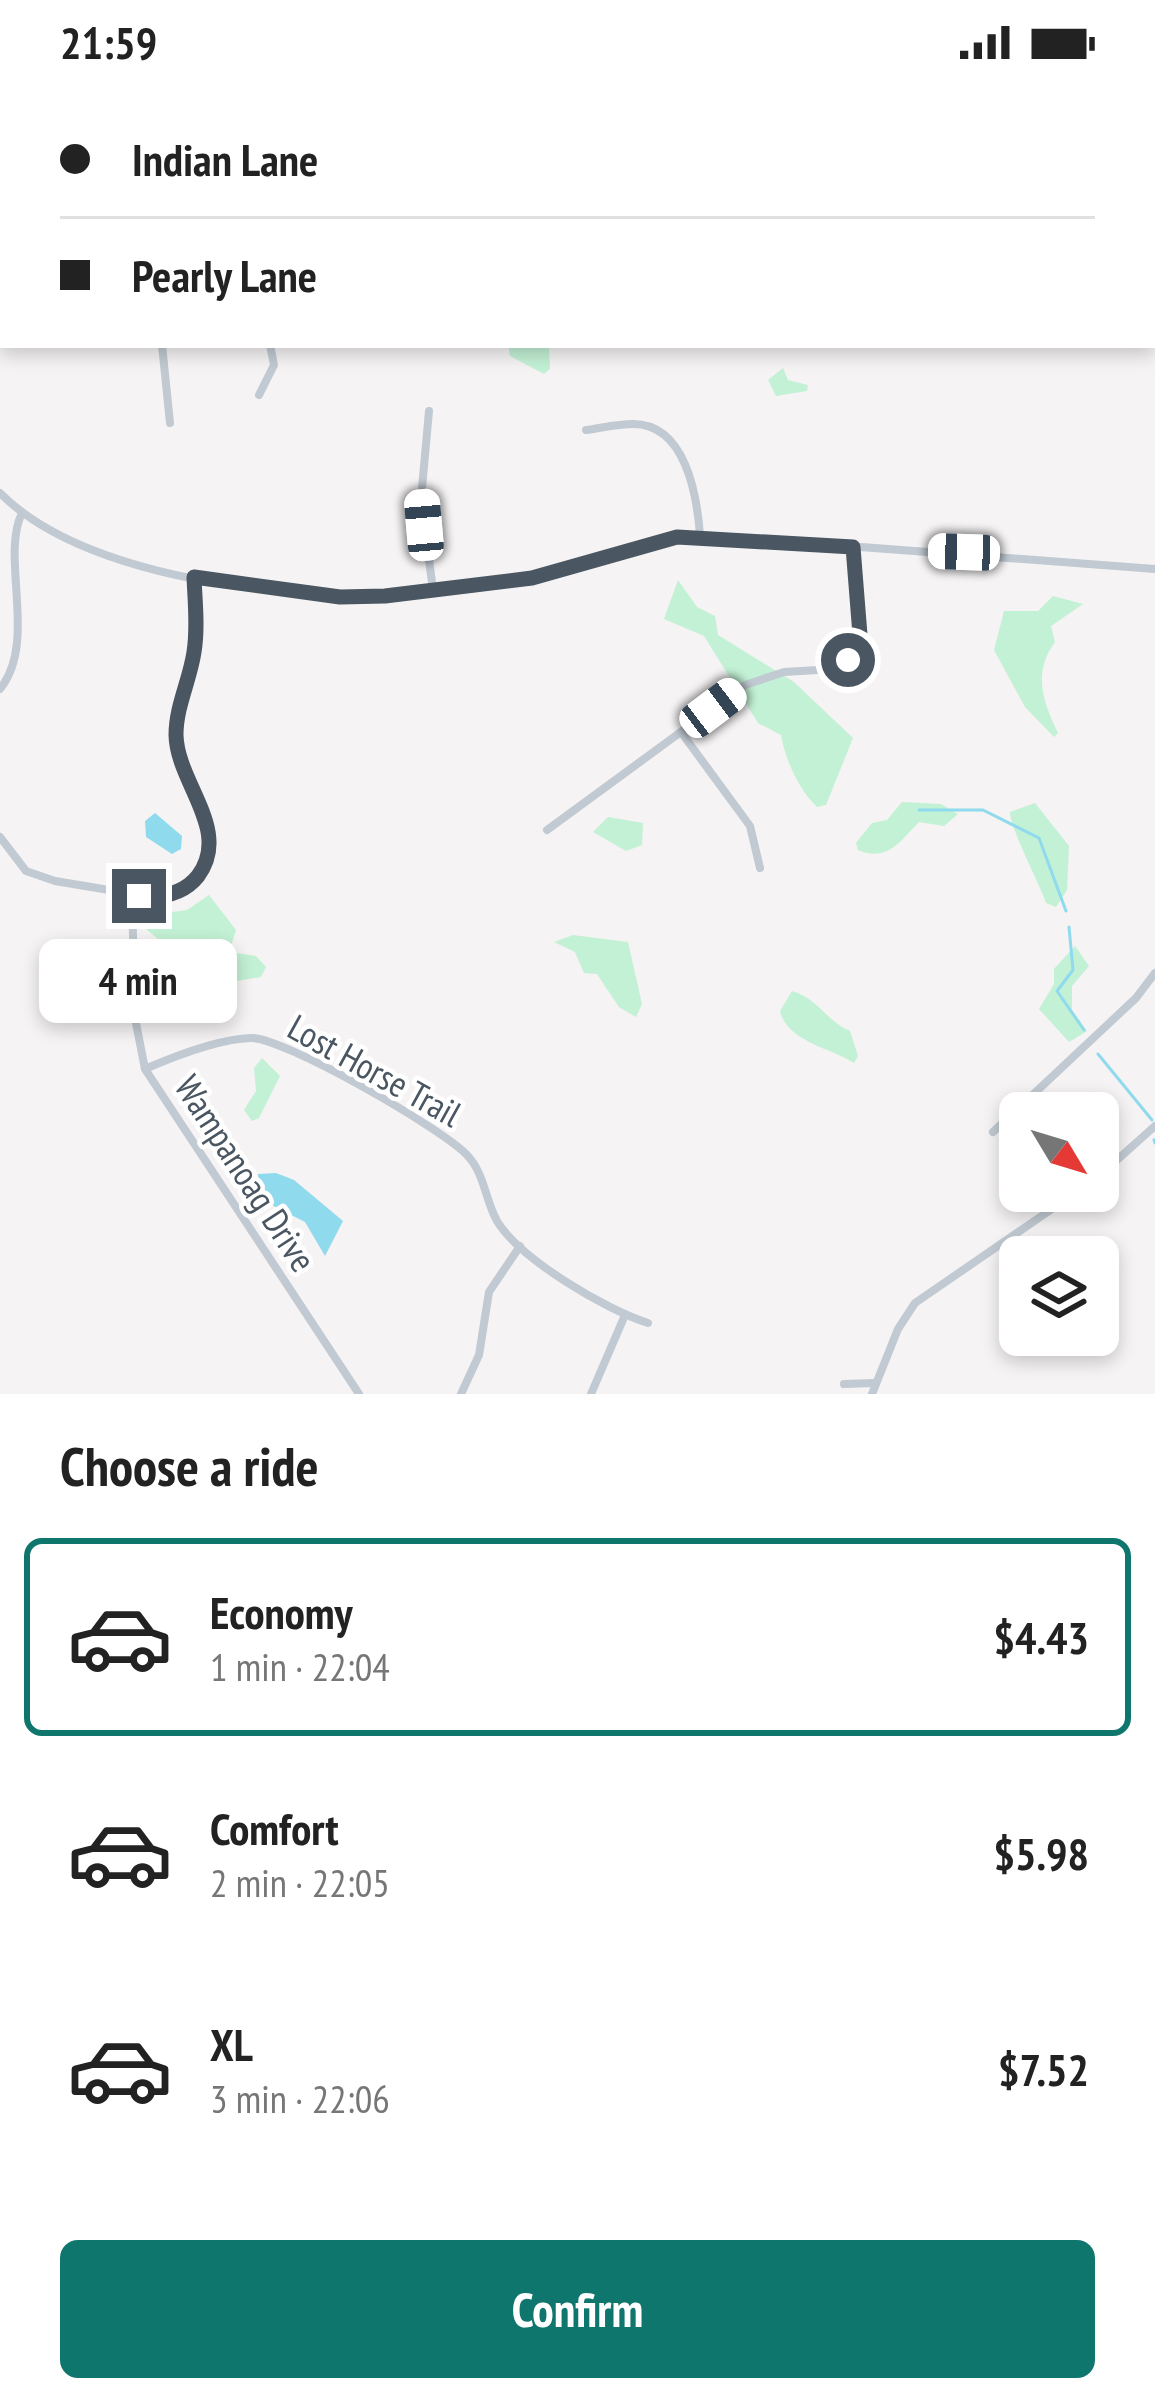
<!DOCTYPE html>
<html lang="en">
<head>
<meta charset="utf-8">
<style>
	:root { --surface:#fff; --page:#f2f2f2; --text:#222; --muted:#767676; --line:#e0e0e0; --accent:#0f766e }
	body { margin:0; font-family:"PT Sans Narrow",sans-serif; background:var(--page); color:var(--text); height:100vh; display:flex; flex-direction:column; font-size:45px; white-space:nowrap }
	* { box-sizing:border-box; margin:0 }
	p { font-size:39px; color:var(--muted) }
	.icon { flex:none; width:66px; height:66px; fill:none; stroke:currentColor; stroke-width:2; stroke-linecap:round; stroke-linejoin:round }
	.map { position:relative; height:1310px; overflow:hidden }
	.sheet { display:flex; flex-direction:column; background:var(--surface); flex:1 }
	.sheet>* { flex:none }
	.guide { position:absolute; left:0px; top:0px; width:1155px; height:264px; box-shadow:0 6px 18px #0003; display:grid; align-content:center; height:264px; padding:0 60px; background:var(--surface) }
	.needle { width:78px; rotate:128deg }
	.fabs { position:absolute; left:999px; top:1008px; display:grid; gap:24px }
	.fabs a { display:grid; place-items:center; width:120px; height:120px; border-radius:18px; background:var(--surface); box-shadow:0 6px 18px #0003; font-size:60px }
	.end { position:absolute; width:54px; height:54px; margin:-27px; border:15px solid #4a5661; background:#fff; box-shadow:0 0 0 6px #fff }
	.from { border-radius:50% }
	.bubble { position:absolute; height:84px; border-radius:18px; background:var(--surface); box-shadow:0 6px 18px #0003; font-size:39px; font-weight:700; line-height:84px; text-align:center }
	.car { position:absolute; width:36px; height:72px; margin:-36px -18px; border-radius:15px; box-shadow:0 0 9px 3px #0007; background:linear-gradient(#fff 24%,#345 0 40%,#fff 0 76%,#345 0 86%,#fff 0) }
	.guide b { display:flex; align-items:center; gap:42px; height:114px; font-size:45px }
	.guide b+b { border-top:3px solid var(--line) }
	.guide i { width:30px; height:30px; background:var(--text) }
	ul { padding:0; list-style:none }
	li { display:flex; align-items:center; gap:36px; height:198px; margin:0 24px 18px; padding:0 36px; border:6px solid transparent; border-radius:18px }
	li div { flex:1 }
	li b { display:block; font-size:45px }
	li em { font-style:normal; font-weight:700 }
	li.on { border-color:var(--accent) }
	li>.icon { width:108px; height:108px; stroke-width:1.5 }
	h2 { padding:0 60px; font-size:54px; line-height:144px }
	.action { display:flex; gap:24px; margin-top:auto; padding:24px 60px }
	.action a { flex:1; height:138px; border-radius:18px; background:var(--accent); color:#fff; font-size:48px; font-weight:700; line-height:138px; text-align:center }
	.status { display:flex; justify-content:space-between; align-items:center; height:84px; padding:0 60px; background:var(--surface); direction:ltr }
	.status svg { height:33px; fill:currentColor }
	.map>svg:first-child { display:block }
</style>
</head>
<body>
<div class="status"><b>21:59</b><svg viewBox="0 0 49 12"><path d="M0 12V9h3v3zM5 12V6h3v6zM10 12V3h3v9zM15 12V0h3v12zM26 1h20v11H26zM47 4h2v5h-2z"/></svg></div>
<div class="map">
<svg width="1155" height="1310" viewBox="0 0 1155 1310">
	<rect width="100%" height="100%" fill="#f5f3f3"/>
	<g fill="#c3f1d5">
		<path d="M508 261H549L550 285 544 290 510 272Z"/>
		<path d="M783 284 788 296 808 301 807 307 776 312 768 296Z"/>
		<path d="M678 496 697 523 715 532 718 551 794 598 853 654 826 721 817 723C799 706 785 675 781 651L758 639 704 552 664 535Z"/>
		<path d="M1053 512 1083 520 1051 542 1055 558C1033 588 1042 616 1058 649L1054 653 1025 623 994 566 1004 527H1038Z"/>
		<path d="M902 718 941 720 958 730 944 742 919 738C901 756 888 779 858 766L856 759 872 739 887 736Z"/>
		<path d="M1035 719 1069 762 1067 806 1056 823 1046 819C1038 796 1010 744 1010 728Z"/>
		<path d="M608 733 643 739 642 761 626 767 593 748Z"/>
		<path d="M209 811 236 846 229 868 256 872 266 883 261 893 189 905 182 901 180 874 145 844 150 831 187 826Z"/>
		<path d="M573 851 628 858 642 920 636 933 619 923 597 890 584 889 575 868 554 858Z"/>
		<path d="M1075 862 1089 882 1072 902V926L1087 947 1069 958 1039 925 1054 900V885Z"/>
		<path d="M792 907C819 915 826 937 850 947L858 972 854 979C832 964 787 958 780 927Z"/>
		<path d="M262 974 280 992 259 1034 252 1037 244 1026 256 1007 254 984Z"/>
	</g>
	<g fill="#90daee">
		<path d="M155 729 182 752 181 765 172 770 146 753 145 737Z"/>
		<path d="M276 1089 294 1096 343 1137 325 1172 305 1138 260 1115 258 1090Z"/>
	</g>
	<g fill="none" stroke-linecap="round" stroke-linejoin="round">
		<g stroke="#90daee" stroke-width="3">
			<path d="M919 726H983L1039 754 1066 827"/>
			<path d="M1069 843 1073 886 1057 907 1084 946"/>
			<path d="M1098 970 1152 1036"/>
			<path d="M1154 1056 1155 1059"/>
		</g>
		<g stroke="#c1cad2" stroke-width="8">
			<path d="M595 0 597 3"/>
			<path d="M63 3V0"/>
			<path d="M676 3 677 0"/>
			<path d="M857 3V0"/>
			<path d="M975 3V0"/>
			<path d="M162 261 170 339"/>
			<path d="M259 311 274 281 270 261"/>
			<path d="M429 327 421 415 433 506"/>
			<path d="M586 346C601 344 618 340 633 340 686 340 697 412 700 451"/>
			<path d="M0 409C105 515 393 528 533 494 590 480 641 456 700 451L1155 485"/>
			<path d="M0 605C38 558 0 473 22 429"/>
			<path d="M681 648 750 742 760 784"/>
			<path d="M547 746 745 601 784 588 835 585 848 576 861 551 853 463"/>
			<path d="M0 753 26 787 55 797 157 814 178 808 197 793 209 766 208 743 181 684 176 647 195 567 194 493"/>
			<path d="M132 811 135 934 145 985 359 1310"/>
			<path d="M145 985C175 972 218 955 251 954 283 953 443 1045 467 1071 485 1090 485 1116 497 1137 520 1175 606 1226 648 1239"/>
			<path d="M993 1048 1136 914 1155 889"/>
			<path d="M1098 1093 1155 1042"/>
			<path d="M844 1300 875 1299"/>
			<path d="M461 1310 479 1271 489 1208 520 1162"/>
			<path d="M591 1310 625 1231"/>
			<path d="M872 1310 898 1245 915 1219 1078 1107"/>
		</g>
		<g stroke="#c1cbd6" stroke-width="10">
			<path d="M306 3 308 0"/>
			<path d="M0 154 3 153"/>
		</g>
	</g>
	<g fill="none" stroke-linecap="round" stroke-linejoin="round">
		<path stroke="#4a5661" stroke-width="15" d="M139 812C161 814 183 811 198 792 232 746 177 699 176 651 176 622 190 596 194 568 198 544 195 518 194 493L340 513 385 512 532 494 677 453 853 463 860 551 848 576"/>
	</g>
	<g text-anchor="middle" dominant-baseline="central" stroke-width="9" stroke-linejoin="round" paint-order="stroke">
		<g font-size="36" fill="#4a5661" stroke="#fff">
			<text transform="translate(375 986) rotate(29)">Lost Horse Trail</text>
			<text transform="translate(246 1089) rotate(57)">Wampanoag Drive</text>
		</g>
	</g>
</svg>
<div class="fabs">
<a><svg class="needle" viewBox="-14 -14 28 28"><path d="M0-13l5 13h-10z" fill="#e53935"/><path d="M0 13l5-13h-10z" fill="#767676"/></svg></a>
<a><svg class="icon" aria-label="layers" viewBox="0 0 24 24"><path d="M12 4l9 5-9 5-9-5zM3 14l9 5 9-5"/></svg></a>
</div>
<i class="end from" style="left:848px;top:576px"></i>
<i class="end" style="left:139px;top:812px"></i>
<div class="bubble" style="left:39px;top:855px;width:198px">4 min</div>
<i class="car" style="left:424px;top:441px;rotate:355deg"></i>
<i class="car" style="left:964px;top:468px;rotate:272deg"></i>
<i class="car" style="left:713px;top:624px;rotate:53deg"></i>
<div class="guide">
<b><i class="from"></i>Indian Lane</b>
<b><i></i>Pearly Lane</b>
</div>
</div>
<section class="sheet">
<h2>Choose a ride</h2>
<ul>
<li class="on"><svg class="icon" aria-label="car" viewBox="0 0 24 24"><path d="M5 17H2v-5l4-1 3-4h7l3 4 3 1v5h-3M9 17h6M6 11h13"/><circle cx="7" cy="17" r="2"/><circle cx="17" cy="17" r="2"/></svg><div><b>Economy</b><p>1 min · 22:04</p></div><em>$4.43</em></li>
<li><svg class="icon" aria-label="car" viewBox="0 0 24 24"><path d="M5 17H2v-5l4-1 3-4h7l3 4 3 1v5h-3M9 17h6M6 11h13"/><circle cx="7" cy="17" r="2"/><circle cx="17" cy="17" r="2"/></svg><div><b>Comfort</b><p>2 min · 22:05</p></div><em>$5.98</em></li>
<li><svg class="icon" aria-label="car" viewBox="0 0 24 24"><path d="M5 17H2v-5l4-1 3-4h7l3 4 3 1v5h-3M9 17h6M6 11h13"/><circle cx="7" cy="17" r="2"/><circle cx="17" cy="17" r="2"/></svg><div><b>XL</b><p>3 min · 22:06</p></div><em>$7.52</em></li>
</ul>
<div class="action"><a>Confirm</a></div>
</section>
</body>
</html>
